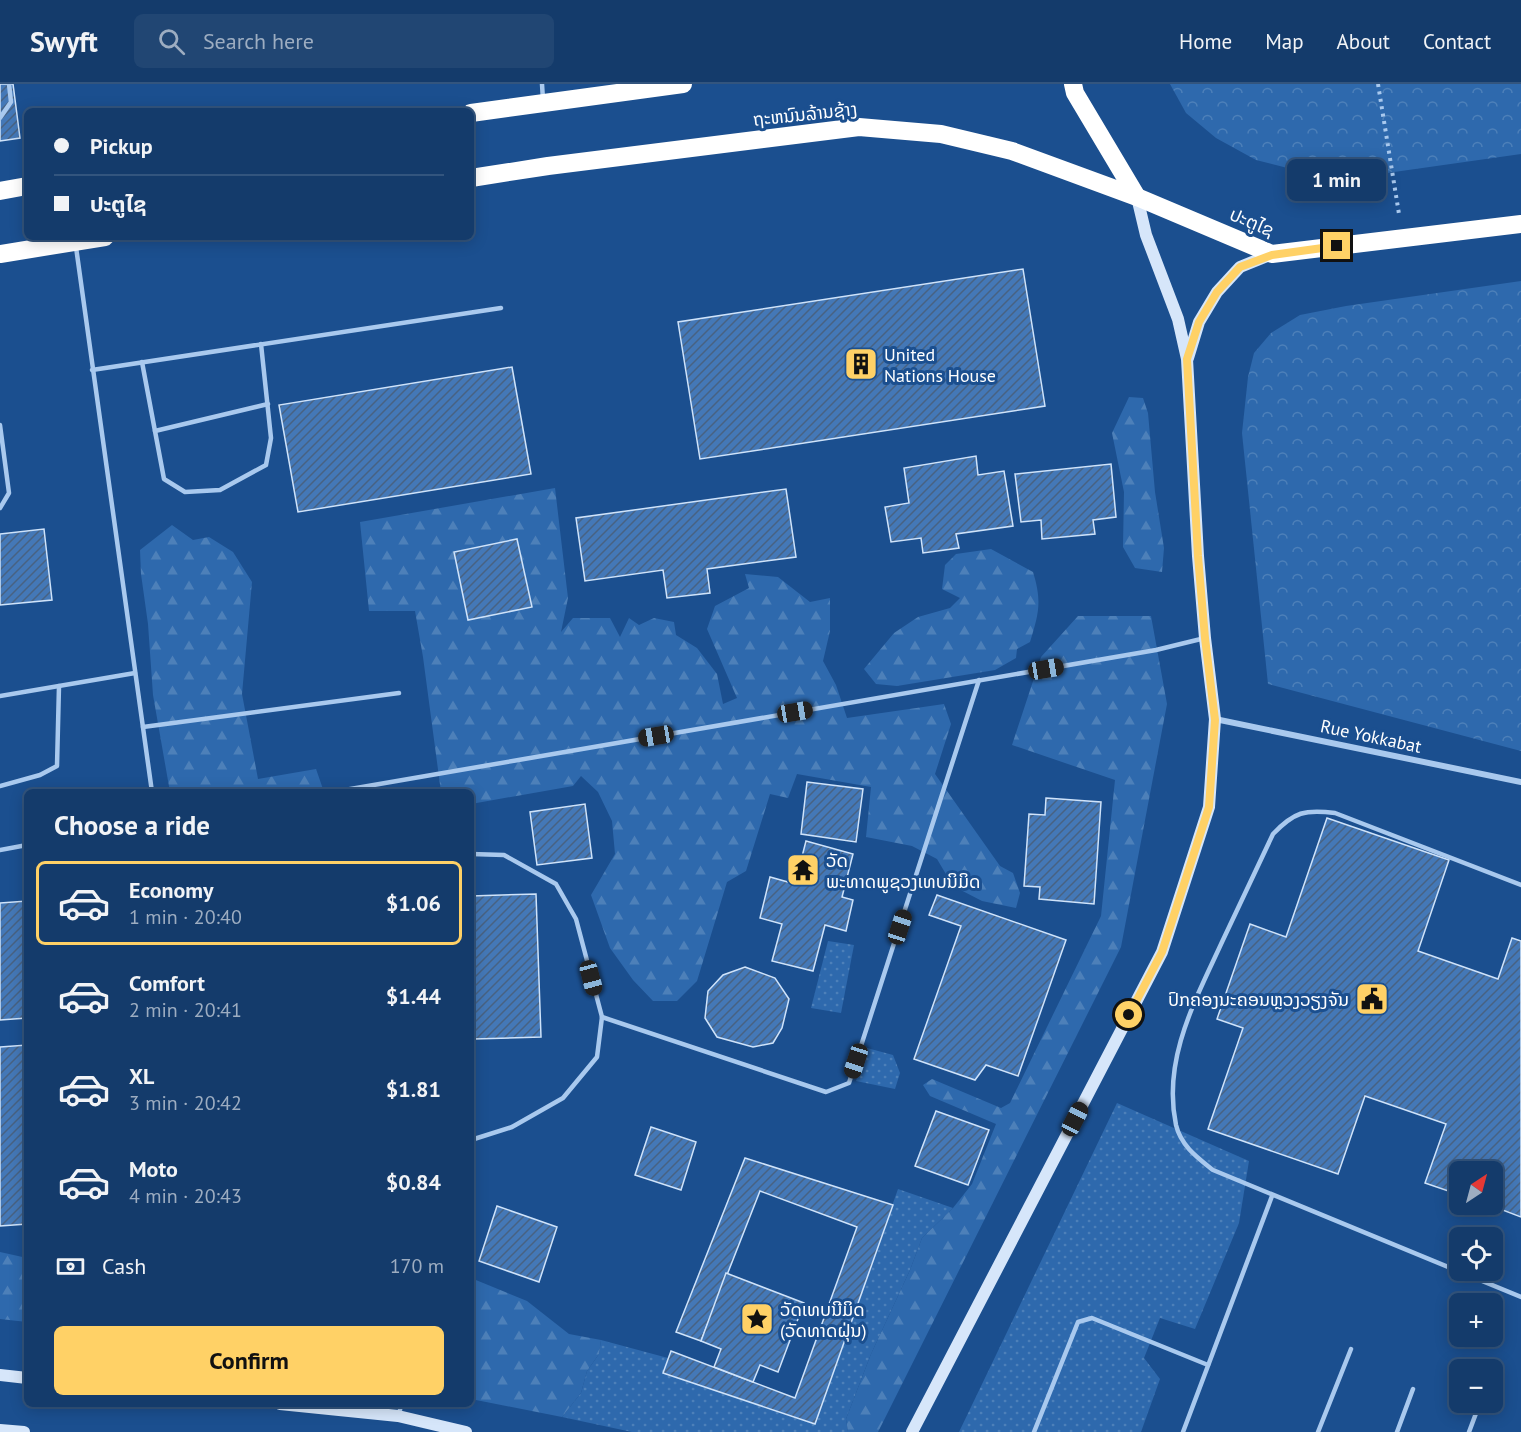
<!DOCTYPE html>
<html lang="en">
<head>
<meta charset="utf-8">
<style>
	:root { --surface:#143b6b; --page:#214673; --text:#f1f3f6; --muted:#9dadc1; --line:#33557e; --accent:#ffd166 }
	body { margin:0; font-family:"PT Sans","Noto Sans Lao",sans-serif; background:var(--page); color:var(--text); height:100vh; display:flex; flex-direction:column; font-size:22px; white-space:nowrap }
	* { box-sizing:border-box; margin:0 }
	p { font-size:20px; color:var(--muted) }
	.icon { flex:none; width:33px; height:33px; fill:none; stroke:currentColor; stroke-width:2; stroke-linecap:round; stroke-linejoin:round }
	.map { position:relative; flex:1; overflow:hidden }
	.details { position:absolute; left:24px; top:705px; width:450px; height:618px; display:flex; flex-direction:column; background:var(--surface); border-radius:9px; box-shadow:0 3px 15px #0003,0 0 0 2px var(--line) }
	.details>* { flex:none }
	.hud { position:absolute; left:24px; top:24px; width:450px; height:132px; border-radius:9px; box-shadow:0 3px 15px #0003,0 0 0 2px var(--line); display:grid; align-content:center; height:132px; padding:0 30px; background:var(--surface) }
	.needle { width:39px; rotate:36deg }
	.tools { position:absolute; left:1449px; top:1077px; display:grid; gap:12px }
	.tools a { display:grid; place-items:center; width:54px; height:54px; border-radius:9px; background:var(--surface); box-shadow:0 3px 15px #0003,0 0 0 2px var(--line); font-size:30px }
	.end { position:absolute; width:27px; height:27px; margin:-14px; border:8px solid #ffd166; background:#111; box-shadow:0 0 0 3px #111 }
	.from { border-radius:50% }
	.bubble { position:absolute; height:42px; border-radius:9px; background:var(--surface); box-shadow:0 3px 15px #0003,0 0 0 2px var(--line); font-size:20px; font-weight:800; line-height:42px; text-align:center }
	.car { position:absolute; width:18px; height:36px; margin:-18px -9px; border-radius:8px; box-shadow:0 0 4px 2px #0007; background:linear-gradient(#222 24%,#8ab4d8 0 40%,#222 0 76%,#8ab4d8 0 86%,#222 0) }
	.hud b { display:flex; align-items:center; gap:21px; height:57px; font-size:22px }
	.hud b+b { border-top:2px solid var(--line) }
	.hud i { width:15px; height:15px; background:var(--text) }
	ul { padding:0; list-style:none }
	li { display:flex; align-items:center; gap:18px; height:84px; margin:0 12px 9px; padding:0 18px; border:3px solid transparent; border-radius:9px }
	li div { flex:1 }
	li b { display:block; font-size:22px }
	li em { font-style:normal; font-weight:800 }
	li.on { border-color:var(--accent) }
	li>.icon { width:54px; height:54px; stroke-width:1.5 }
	h2 { padding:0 30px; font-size:27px; line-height:72px }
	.pay { display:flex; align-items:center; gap:15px; height:66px; padding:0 30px; font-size:22px }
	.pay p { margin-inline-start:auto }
	.action { display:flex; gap:12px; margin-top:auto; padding:12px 30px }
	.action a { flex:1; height:69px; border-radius:9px; background:var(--accent); color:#111; font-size:24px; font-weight:800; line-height:69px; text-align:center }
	header { display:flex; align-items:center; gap:36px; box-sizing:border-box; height:84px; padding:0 30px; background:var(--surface); border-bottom:2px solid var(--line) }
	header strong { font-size:28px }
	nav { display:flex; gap:33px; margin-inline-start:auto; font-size:21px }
	.search { width:420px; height:54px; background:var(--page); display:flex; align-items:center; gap:15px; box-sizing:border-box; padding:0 21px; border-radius:9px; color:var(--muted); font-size:22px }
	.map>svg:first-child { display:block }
</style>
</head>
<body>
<header>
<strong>Swyft</strong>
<div class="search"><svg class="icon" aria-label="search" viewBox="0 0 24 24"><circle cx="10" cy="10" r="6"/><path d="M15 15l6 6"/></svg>Search here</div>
<nav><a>Home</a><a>Map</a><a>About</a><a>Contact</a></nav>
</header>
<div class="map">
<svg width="1521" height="1348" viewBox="0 0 1521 1348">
	<defs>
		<pattern id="grass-dots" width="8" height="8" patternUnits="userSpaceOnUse" patternTransform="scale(1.5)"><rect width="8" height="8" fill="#2e69ad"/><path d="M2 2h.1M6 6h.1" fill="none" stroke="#4d80b9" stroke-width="1.8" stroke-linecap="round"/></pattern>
		<pattern id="forest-firs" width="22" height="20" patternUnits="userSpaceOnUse" patternTransform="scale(1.5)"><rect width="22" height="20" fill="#2e69ad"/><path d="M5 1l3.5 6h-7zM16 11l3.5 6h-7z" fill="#4d80b9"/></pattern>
		<pattern id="park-crowns" width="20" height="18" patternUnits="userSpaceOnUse" patternTransform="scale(1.5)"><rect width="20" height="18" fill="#2e69ad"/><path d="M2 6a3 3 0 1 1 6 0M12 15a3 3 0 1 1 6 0" fill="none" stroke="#4d80b9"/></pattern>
		<pattern id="building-hatch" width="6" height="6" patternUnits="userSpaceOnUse" patternTransform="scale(1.5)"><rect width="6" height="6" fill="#4478b7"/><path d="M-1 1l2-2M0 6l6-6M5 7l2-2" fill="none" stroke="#486282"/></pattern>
	</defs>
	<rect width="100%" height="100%" fill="#1b4f8f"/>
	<g fill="url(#grass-dots)">
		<path d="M828 857 854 861 841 929 811 924Z"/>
		<path d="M867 964 893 971 900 989 895 1005 856 997Z"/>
		<path d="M1117 1019 1249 1077 1239 1139 1195 1245 1160 1234 1144 1274 1160 1295 1141 1348H959Z"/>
		<path d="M898 1105 953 1124 922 1154 910 1186 871 1270 846 1335 848 1348H632L562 1333 581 1309 587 1287 599 1270 601 1256 668 1274 663 1289 815 1339Z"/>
	</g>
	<g fill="url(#forest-firs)">
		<path d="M1129 313 1143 314 1148 329 1155 408 1164 464 1162 488 1135 484 1123 463 1124 408 1112 349Z"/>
		<path d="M555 404 568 514 561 548 573 534H610L620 553 629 534 639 541 654 534 674 538 676 551 697 564 717 590 723 620 737 614 707 545 715 522 749 504 745 490 778 493 810 518 830 514V547L823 577 836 601 847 634 944 620 951 640 935 690 1000 782 1013 789 1020 809 1016 824 982 817 953 802 937 775 912 762 866 753 871 703 797 690 788 714 770 710 746 787 727 798 697 897 677 917H653L633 896 610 864 591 811 615 770 612 737 598 708 581 692 573 702 471 720V708H441L423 573 415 527H369L360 438Z"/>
		<path d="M172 441 193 456 209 453 233 468 252 498 242 610 258 695 316 685 324 708H170L153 611 148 540 141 490 140 466Z"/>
		<path d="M991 465 1033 488C1042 517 1039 529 1030 558L1017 565 1016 574 995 586 897 602 876 600 864 585 894 549 918 533 950 524 960 514 942 505 945 481 956 470Z"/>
		<path d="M1078 532H1151L1167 620 1121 863 878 1348H848L846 1335 871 1270 910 1186 922 1154 953 1124 972 1100 996 1040 930 1012 923 1001 932 995 1001 1024 1010 1019 1101 832 1115 696 1012 661 1041 573Z"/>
		<path d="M0 1168 27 1174V1238L0 1235Z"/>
		<path d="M471 1194 527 1217 569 1250 601 1256 599 1270 587 1287 581 1309 562 1333 471 1315Z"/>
	</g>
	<g fill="url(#park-crowns)">
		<path d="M1170 0H1521V70L1380 90 1335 93 1299 87 1256 76 1216 54 1186 29Z"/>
		<path d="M1521 197V667L1268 600 1242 349 1248 293 1254 269 1271 249 1300 231 1346 222Z"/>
	</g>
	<g fill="url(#building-hatch)" stroke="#cfe3fa" stroke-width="1.5">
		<path d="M0 0H13L20 54 0 57Z"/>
		<path d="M1023 185 1045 322 700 375 678 238Z"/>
		<path d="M512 283 531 390 298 428 279 321Z"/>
		<path d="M976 372 978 391 1004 387 1013 442 956 450 959 464 923 469 921 454 891 458 885 423 909 419 904 384Z"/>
		<path d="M1111 380 1116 433 1093 436 1095 450 1042 455 1041 436 1021 438 1015 390Z"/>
		<path d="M786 405 796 473 707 485 710 509 667 514 663 486 585 497 576 434Z"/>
		<path d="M44 445 52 516 0 521V450Z"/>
		<path d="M517 455 532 523 468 536 454 468Z"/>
		<path d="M807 698 863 705 856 758 801 750Z"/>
		<path d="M1046 714 1101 718 1094 820 1039 815 1040 803 1024 802 1029 730 1045 731Z"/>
		<path d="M585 720 592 774 537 781 530 728Z"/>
		<path d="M1327 734 1449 776 1418 867 1498 895 1512 854 1521 857V1133L1487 1120H1492V1088H1460V1111L1425 1099 1446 1040 1365 1012 1338 1090 1208 1045 1243 944 1217 935 1250 840 1286 853Z"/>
		<path d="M806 757 853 770 842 813 853 816 846 847 825 841 813 887 772 877 782 840 760 834 770 793 795 800Z"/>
		<path d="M536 810 541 953 474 955 475 1006H471V812Z"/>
		<path d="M937 811 1066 856 1018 992 986 981 975 996 914 975 961 842 929 831Z"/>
		<path d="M27 817V934L0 936V819Z"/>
		<path d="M745 883 775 894 789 915 782 944 773 959 753 963 717 953 705 934 708 907 723 891Z"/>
		<path d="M27 961V1140L0 1142V963Z"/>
		<path d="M936 1027 989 1046 968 1101 915 1082Z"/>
		<path d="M651 1043 696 1058 681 1106 635 1091Z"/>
		<path d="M745 1074 893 1121 815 1340 663 1289 671 1267 795 1314 857 1143 760 1107 701 1257 676 1248Z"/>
		<path d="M497 1122 557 1143 539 1198 479 1177Z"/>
		<path d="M726 1189 804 1219 778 1288 760 1281 753 1298 714 1283 721 1265 701 1257Z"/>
	</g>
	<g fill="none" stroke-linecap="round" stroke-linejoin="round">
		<path stroke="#a9c9ee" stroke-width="4" stroke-dasharray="3 4.5" stroke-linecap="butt" d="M1378 0 1399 130"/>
		<g stroke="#a9c9ee" stroke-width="4.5">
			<path d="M542 0 543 16"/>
			<path d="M0 34 11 18 9 0"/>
			<path d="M76 163 152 708"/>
			<path d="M142 278 164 395 185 408 220 406 266 381 271 354 261 260"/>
			<path d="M92 286 501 224"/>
			<path d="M0 341 9 409 0 424"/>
			<path d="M155 347 268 320"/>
			<path d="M0 612 135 589"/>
			<path d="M143 643 399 609"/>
			<path d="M0 702 40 691 57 682 59 602"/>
			<path d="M333 708 1156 566 1205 554"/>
			<path d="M0 766 27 761"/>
			<path d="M471 770 504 771 556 800 576 835 602 933 597 973 563 1014 512 1043 471 1056"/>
			<path d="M1521 801 1335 729C1305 725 1294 728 1273 750 1256 786 1239 822 1222 858 1196 915 1162 975 1176 1041 1181 1062 1198 1074 1213 1086L1521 1213"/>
			<path d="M602 933 826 1008 849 999 979 596"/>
			<path d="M399 1332 401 1320"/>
			<path d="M1034 1348 1078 1238 1092 1234 1208 1281"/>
			<path d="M1183 1348 1272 1112"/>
			<path d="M1318 1348 1351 1265"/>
			<path d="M1397 1348 1413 1305"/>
			<path d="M1469 1348 1478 1324"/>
		</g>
		<path stroke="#a9c9ee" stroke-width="6" d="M1215 635 1521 698"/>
		<g stroke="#d6e6fa" stroke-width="12">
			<path d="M1188 274 1199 238 1217 208 1240 183 1272 170"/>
			<path d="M0 1291 27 1294"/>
			<path d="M280 1320 398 1332 466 1348"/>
			<path d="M0 1346 24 1348"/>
			<path d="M912 1348 1162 868 1209 723 1215 635 1205 554 1198 472 1187 275 1178 235 1146 151 1137 113"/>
		</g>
		<g stroke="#fff" stroke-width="18">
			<path d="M1073 0 1075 9 1137 113"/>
			<path d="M471 29 683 0"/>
			<path d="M471 94 548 82 859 43 941 50 1012 67 1137 113 1272 170 1521 140"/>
			<path d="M0 107 27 102"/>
			<path d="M0 170 105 153"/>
		</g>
	</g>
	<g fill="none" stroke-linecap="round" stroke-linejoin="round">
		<path stroke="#ffd166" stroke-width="8" d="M1129 931 1162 868 1209 723 1215 636 1205 554 1198 472 1187 275 1199 238 1217 208 1240 183 1272 171 1337 162"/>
	</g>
	<defs>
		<g id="building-square" transform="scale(1.725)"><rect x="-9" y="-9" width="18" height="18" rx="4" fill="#ffd166" stroke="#1b4f8f"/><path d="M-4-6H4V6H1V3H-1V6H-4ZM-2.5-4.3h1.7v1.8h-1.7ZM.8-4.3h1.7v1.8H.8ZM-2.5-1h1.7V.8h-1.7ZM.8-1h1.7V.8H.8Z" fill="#111"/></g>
		<g id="temple-square" transform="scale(1.725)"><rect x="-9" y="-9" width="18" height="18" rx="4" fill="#ffd166" stroke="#1b4f8f"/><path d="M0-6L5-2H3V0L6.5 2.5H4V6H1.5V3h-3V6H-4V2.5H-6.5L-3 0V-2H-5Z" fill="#111"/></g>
		<g id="civic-square" transform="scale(1.725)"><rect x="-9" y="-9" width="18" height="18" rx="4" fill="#ffd166" stroke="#1b4f8f"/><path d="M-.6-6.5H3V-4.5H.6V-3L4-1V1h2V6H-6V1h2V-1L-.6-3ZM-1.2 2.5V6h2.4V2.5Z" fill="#111"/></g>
		<g id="sight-square" transform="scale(1.725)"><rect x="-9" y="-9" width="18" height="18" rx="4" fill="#ffd166" stroke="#1b4f8f"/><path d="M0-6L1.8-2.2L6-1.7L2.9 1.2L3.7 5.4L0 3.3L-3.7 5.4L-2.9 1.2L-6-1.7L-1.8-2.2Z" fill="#111"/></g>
	</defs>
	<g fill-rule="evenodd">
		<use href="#building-square" x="861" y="280"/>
		<use href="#temple-square" x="803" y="786"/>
		<use href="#civic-square" x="1372" y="915"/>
		<use href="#sight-square" x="757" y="1235"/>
	</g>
	<g text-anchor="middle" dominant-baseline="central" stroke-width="6" stroke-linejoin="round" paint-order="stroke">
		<g font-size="18" fill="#fff" stroke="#1b4f8f">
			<text transform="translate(805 30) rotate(-6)">ຖະຫນົນລ້ານຊ້າງ</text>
			<text transform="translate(1252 138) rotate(23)">ປະຕູໄຊ</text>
			<text transform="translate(1371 652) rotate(12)">Rue Yokkabat</text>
		</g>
		<g font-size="18" fill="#fff" stroke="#1b4f8f" text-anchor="start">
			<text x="884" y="270">United<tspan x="884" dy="21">Nations House</tspan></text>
			<text x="826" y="776">ວັດ<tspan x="826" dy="21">ພະທາດພູຊວງເທບນິມິດ</tspan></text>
			<text x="1349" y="915" text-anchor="end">ປົກຄອງນະຄອນຫຼວງວຽງຈັນ</text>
			<text x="780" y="1225">ວັດເທບນີມິດ<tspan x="780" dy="21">(ວັດທາດຝຸ່ນ)</tspan></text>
		</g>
	</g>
</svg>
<div class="tools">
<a><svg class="needle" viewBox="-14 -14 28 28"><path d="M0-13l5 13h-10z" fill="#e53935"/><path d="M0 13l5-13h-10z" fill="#9dadc1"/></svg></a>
<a><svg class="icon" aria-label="locate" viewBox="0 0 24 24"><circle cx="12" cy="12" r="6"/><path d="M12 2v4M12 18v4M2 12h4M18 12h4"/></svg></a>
<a>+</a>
<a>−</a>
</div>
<i class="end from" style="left:1129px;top:931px"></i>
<i class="end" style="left:1337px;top:162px"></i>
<div class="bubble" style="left:1287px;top:75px;width:99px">1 min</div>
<i class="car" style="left:1046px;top:585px;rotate:80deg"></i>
<i class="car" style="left:795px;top:628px;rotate:80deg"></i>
<i class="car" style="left:656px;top:652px;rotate:260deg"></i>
<i class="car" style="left:900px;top:843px;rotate:18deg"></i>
<i class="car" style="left:591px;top:894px;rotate:165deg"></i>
<i class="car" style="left:856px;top:977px;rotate:198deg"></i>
<i class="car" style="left:1075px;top:1035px;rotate:27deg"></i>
<div class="hud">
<b><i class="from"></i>Pickup</b>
<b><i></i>ປະຕູໄຊ</b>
</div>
<section class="details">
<h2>Choose a ride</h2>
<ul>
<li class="on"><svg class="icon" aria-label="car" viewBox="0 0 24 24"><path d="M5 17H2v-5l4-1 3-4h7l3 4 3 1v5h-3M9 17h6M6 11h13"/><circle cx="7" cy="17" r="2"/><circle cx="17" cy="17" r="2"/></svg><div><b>Economy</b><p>1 min · 20:40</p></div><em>$1.06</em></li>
<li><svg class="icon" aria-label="car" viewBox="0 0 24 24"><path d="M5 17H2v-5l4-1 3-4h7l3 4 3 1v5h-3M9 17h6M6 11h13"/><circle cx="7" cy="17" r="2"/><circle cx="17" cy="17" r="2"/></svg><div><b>Comfort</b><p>2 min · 20:41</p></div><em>$1.44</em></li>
<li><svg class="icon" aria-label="car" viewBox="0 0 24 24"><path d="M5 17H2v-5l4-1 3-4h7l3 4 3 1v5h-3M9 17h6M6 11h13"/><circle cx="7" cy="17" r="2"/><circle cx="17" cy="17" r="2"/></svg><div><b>XL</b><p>3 min · 20:42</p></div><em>$1.81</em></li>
<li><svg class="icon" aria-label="car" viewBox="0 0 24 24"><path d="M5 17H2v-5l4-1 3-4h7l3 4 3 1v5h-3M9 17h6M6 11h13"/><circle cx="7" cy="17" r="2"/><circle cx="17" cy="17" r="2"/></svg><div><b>Moto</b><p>4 min · 20:43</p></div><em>$0.84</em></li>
</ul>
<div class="pay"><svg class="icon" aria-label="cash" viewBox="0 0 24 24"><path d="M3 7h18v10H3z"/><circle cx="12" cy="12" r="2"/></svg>Cash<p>170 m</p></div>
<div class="action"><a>Confirm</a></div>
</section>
</div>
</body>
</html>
